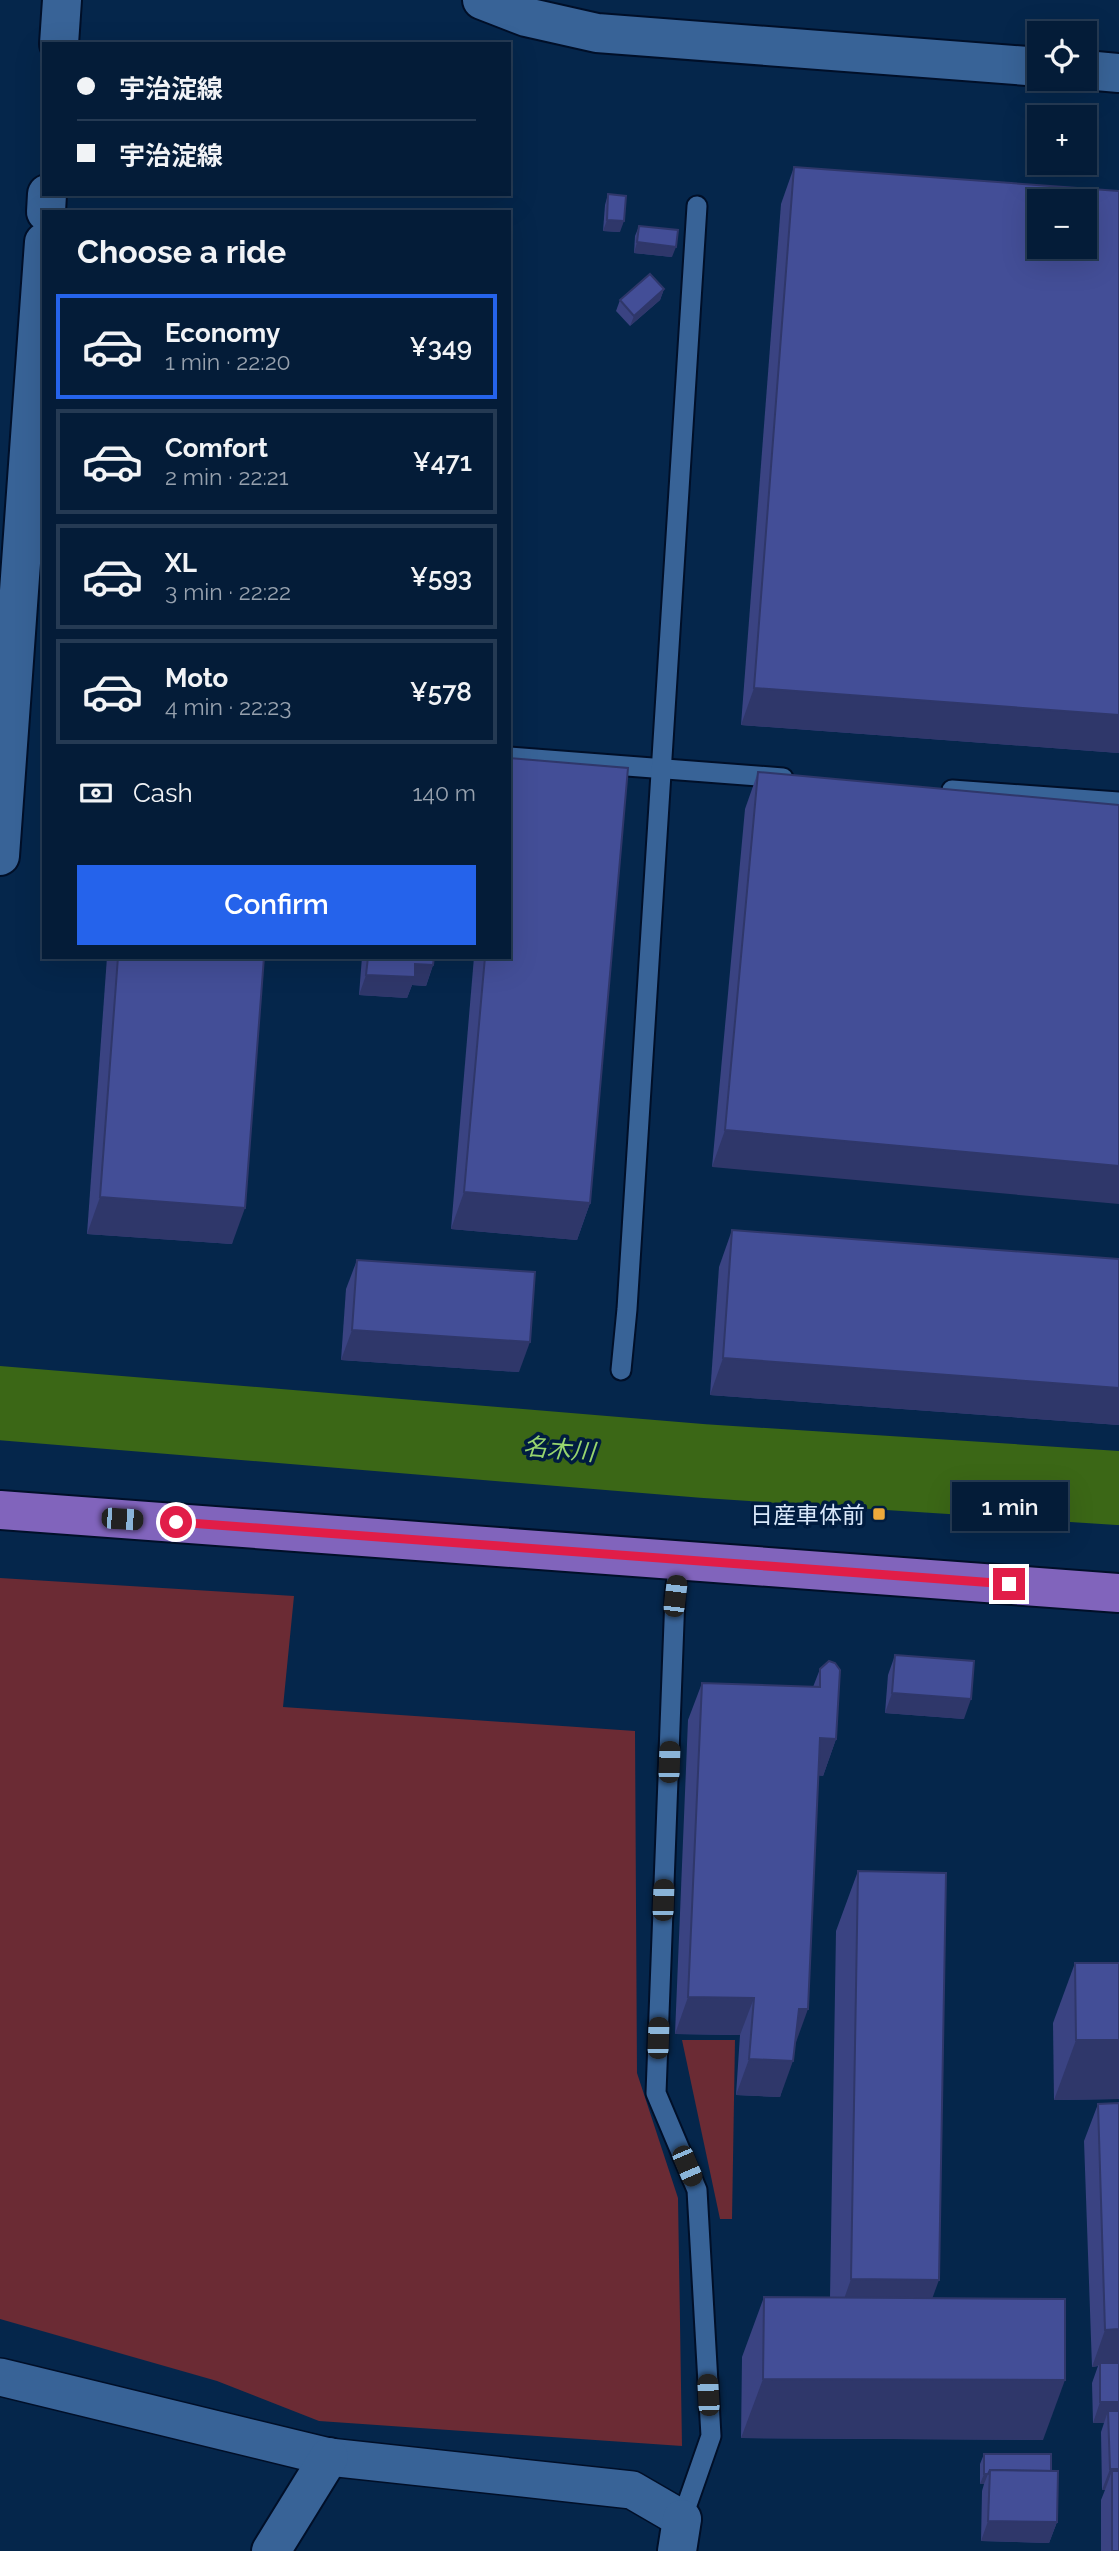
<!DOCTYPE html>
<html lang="en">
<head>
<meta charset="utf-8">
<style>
	:root { --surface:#041c38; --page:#122943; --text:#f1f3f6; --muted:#97a1ae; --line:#253a53; --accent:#2563eb }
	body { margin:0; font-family:Raleway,"Noto Sans JP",sans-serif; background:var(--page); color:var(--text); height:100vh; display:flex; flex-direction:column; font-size:26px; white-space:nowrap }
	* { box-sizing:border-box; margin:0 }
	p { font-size:23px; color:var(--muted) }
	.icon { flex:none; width:38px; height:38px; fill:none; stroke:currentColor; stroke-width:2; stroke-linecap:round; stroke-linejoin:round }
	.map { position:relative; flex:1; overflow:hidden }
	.side { position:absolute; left:42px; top:210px; width:469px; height:749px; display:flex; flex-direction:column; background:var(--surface); border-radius:0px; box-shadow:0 7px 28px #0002,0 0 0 2px var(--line) }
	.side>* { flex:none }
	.banner { position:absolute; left:42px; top:42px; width:469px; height:154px; border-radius:0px; box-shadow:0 7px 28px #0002,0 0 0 2px var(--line); display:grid; align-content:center; height:154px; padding:0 35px; background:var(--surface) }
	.controls { position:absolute; left:1027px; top:21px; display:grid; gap:14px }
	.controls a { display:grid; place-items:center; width:70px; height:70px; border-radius:0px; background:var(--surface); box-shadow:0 7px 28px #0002,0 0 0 2px var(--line); font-size:35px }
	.end { position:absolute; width:32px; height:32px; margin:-16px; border:9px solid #e11d48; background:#fff; box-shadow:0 0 0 4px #fff }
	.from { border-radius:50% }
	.bubble { position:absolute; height:49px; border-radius:0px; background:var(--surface); box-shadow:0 7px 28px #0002,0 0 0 2px var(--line); font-size:23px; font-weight:600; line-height:49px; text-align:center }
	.car { position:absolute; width:21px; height:42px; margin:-21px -10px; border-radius:9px; box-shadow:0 0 5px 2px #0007; background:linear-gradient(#222 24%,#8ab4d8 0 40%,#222 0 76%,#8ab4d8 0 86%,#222 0) }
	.banner b { display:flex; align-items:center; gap:24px; height:66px; font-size:26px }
	.banner b+b { border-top:2px solid var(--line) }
	.banner i { width:18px; height:18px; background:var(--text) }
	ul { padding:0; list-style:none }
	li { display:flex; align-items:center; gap:21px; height:105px; margin:0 14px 10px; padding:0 21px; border:4px solid var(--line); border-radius:0px }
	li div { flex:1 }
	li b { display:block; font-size:26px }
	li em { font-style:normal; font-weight:600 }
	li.active { border-color:var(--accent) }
	li>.icon { width:63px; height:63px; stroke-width:1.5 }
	h2 { padding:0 35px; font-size:32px; line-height:84px }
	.pay { display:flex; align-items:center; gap:18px; height:77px; padding:0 35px; font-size:26px }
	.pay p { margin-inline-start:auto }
	.button { display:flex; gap:14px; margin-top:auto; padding:14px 35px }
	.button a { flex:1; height:80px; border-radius:0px; background:var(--accent); color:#fff; font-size:28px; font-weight:600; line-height:80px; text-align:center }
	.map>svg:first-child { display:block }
</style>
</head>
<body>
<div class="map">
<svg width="1119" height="2551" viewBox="0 0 1119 2551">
	<rect width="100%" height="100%" fill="#05264b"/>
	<g fill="#6b2b34">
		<path d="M0 1578 294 1596 283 1707 635 1731 637 2073 678 2198 682 2446 319 2421 217 2381 0 2319Z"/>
		<path d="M682 2040H735L732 2219H720Z"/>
	</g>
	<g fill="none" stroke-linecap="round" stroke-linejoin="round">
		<path stroke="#3b6716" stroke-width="74" d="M0 1403 703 1461 1119 1488"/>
		<g stroke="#000f28" stroke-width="23">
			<g id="service">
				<path d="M509 757 783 778"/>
				<path d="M952 790 1119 802"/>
				<path d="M621 1370 627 1309 697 206"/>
				<path d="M679 1559 675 1596 656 2093 697 2190 711 2436 682 2519"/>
			</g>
		</g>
		<g stroke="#000f28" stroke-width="40">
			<path id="minor" d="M0 2377 329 2457 632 2490 682 2519"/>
		</g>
		<g stroke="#000f28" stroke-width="42">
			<g id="tertiary">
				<path d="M482 0 526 17 597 33 1040 67"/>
				<path d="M59 44 62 0"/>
				<path d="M1085 70 1119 73"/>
				<path d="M46 212 47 194"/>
				<path d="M0 856 44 242"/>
				<path d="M271 2551 329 2457"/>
				<path d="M677 2551 682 2519"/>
			</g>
		</g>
		<g stroke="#000f28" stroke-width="42">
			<path id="primary" d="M0 1510 1119 1593"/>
		</g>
		<use href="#service" stroke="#386397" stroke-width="19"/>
		<use href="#minor" stroke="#386397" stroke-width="37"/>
		<use href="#tertiary" stroke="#386397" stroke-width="38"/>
		<use href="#primary" stroke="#8164bc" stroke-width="38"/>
	</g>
	<g fill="#3a4382">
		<path d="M794 167 1119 191V753L741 725 781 204Z"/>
		<path d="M608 194 620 232 603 231 605 205Z"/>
		<path d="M639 226 672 257 634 253 635 236Z"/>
		<path d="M664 289 660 300 630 326 616 311 620 300Z"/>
		<path d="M758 772 1119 805 712 1167 745 809Z"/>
		<path d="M107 957H264L232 1244 87 1234Z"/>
		<path d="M362 957H434L433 965 426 986 412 985 407 998 359 995Z"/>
		<path d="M474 957H509L590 1203 577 1240 451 1229Z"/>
		<path d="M732 1230 1119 1259V1425L710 1395 719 1267Z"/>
		<path d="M357 1260 519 1372 341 1360 346 1289Z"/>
		<path d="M895 1655 964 1719 885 1713 888 1675Z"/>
		<path d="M820 1669 836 1739 823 1776 819 1775 795 2045 780 2097 736 2095 740 2035 675 2034 688 1720 702 1683 813 1687Z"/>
		<path d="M858 1871 932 2299 1043 2440 741 2438 742 2357 764 2297 830 2298 836 1931Z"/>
		<path d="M1075 1963H1119V2099L1054 2100 1053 2023Z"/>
		<path d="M1098 2104 1119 2551H1101V2500L1105 2490H1102L1101 2432 1104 2423H1093L1092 2383 1098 2366 1092 2367 1084 2141Z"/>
		<path d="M984 2454 1051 2471 1057 2522 1049 2543 981 2541 982 2491 984 2484H980V2464Z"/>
	</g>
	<g fill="#2f376a">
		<path d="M607 220 624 221 620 232 603 231Z"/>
		<path d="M637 242 676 247 672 257 634 253Z"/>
		<path d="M664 289 660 300 630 326 634 316Z"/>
		<path d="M754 688 1119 715V753L741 725Z"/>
		<path d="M415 964 433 965 426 986 412 985 407 998 359 995 366 975Z"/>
		<path d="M725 1130 1119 1166V1204L712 1167Z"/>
		<path d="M464 1192 590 1203 577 1240 451 1229Z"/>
		<path d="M100 1197 245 1208 232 1244 87 1234Z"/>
		<path d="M352 1330 530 1342 519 1372 341 1360Z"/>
		<path d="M723 1358 1119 1388V1425L710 1395Z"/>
		<path d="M892 1693 971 1699 964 1719 885 1713Z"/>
		<path d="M820 1738 836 1739 823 1776 807 1775Z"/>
		<path d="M688 1997 754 1998 740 2035 675 2034Z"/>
		<path d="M799 2009H808L795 2045Z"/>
		<path d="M1076 2040H1119V2099L1054 2100Z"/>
		<path d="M749 2059 793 2061 780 2097 736 2095Z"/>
		<path d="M851 2279 939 2280 917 2340 830 2339Z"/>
		<path d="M1119 2329V2366L1100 2363 1098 2366 1092 2367 1105 2330Z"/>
		<path d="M763 2379 1065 2380 1043 2440 741 2438Z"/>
		<path d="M1100 2402H1119V2422L1108 2411 1104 2423H1093Z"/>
		<path d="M1110 2469H1119V2489L1112 2471 1105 2490H1102Z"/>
		<path d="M984 2474H988L984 2484H980Z"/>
		<path d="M988 2521 1057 2522 1049 2543 981 2541Z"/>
	</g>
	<g fill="#434e97" stroke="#2f376a" stroke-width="2" fill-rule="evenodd">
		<path d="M794 167 1119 191V715L754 688ZM1040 201H1085V247H1040Z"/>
		<path d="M608 194 626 196 624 221 607 220Z"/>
		<path d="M639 226 678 230 676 247 637 242Z"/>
		<path d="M650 274 664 289 634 316 620 300Z"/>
		<path d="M509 758 628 768 590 1203 464 1192 485 957H509Z"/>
		<path d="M758 772 1119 805V1166L725 1130Z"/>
		<path d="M118 957H264L245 1208 100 1197Z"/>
		<path d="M368 957H434L433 965 415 964V977L366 975Z"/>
		<path d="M732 1230 1119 1259V1388L723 1358Z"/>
		<path d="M357 1260 535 1272 530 1342 352 1330Z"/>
		<path d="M895 1655 974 1661 971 1699 892 1693Z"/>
		<path d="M829 1661 835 1663 840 1670 836 1739 820 1738 808 2009H799L793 2061 749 2059 754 1998 688 1997 702 1683 820 1687V1669Z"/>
		<path d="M858 1871 946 1873 939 2280 851 2279Z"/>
		<path d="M1075 1963H1119V2040H1076Z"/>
		<path d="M1119 2103V2329L1105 2330 1098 2104Z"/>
		<path d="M764 2297 1065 2299V2380L763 2379Z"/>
		<rect x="1100" y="2363" width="19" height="39"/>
		<path d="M1108 2411H1119V2469H1110Z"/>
		<path d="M984 2454H1051V2471L990 2470 988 2474H984Z"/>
		<path d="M990 2470 1058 2471 1057 2522 988 2521Z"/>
		<rect x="1112" y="2471" width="7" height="80"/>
	</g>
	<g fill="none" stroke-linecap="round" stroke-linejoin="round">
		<path stroke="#e11d48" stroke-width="9" d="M176 1522 1009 1584"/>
	</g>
	<rect fill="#eda83b" stroke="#001c40" stroke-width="2.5" x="872" y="1507" width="14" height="14" rx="3.5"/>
	<g text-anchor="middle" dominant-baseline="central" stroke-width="7" stroke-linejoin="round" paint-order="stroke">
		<g font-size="23" fill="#d8e7f9" stroke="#001c40" text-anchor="end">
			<text x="865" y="1514">日産車体前</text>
		</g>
		<g font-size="24" font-style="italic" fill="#97d56e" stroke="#001c40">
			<text transform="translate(559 1449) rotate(5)">名木川</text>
		</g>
	</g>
</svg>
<div class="controls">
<a><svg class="icon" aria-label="locate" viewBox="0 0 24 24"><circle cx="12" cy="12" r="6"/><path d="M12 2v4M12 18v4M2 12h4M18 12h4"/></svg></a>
<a>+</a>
<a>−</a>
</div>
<i class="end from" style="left:176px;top:1522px"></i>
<i class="end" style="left:1009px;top:1584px"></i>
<div class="bubble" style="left:952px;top:1482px;width:116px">1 min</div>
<i class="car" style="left:122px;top:1519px;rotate:94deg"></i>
<i class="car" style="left:675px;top:1596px;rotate:7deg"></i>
<i class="car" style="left:669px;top:1762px;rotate:2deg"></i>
<i class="car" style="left:663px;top:1900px;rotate:2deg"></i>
<i class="car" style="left:658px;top:2038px;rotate:2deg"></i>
<i class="car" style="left:687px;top:2166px;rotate:157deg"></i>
<i class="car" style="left:708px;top:2395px;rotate:357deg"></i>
<div class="banner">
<b><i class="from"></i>宇治淀線</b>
<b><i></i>宇治淀線</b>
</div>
<section class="side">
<h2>Choose a ride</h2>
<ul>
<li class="active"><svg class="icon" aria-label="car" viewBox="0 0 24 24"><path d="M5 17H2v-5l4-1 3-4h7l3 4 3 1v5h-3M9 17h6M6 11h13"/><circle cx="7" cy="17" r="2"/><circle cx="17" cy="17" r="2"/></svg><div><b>Economy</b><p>1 min · 22:20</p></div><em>¥349</em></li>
<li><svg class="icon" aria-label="car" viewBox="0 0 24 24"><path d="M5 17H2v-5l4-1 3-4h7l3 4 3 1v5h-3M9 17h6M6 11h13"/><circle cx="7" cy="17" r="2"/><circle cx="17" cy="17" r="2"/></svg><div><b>Comfort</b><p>2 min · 22:21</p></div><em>¥471</em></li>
<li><svg class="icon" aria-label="car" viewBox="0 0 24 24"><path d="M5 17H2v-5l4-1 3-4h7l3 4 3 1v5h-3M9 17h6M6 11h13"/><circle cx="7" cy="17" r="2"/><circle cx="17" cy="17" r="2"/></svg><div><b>XL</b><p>3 min · 22:22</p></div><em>¥593</em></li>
<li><svg class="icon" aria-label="car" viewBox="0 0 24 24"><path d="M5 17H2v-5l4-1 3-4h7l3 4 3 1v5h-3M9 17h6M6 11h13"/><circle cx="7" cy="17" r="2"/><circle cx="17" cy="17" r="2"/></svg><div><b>Moto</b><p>4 min · 22:23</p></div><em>¥578</em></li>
</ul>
<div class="pay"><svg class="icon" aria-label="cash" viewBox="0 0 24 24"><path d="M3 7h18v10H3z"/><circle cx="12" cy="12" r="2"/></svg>Cash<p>140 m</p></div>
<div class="button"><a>Confirm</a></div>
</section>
</div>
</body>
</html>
